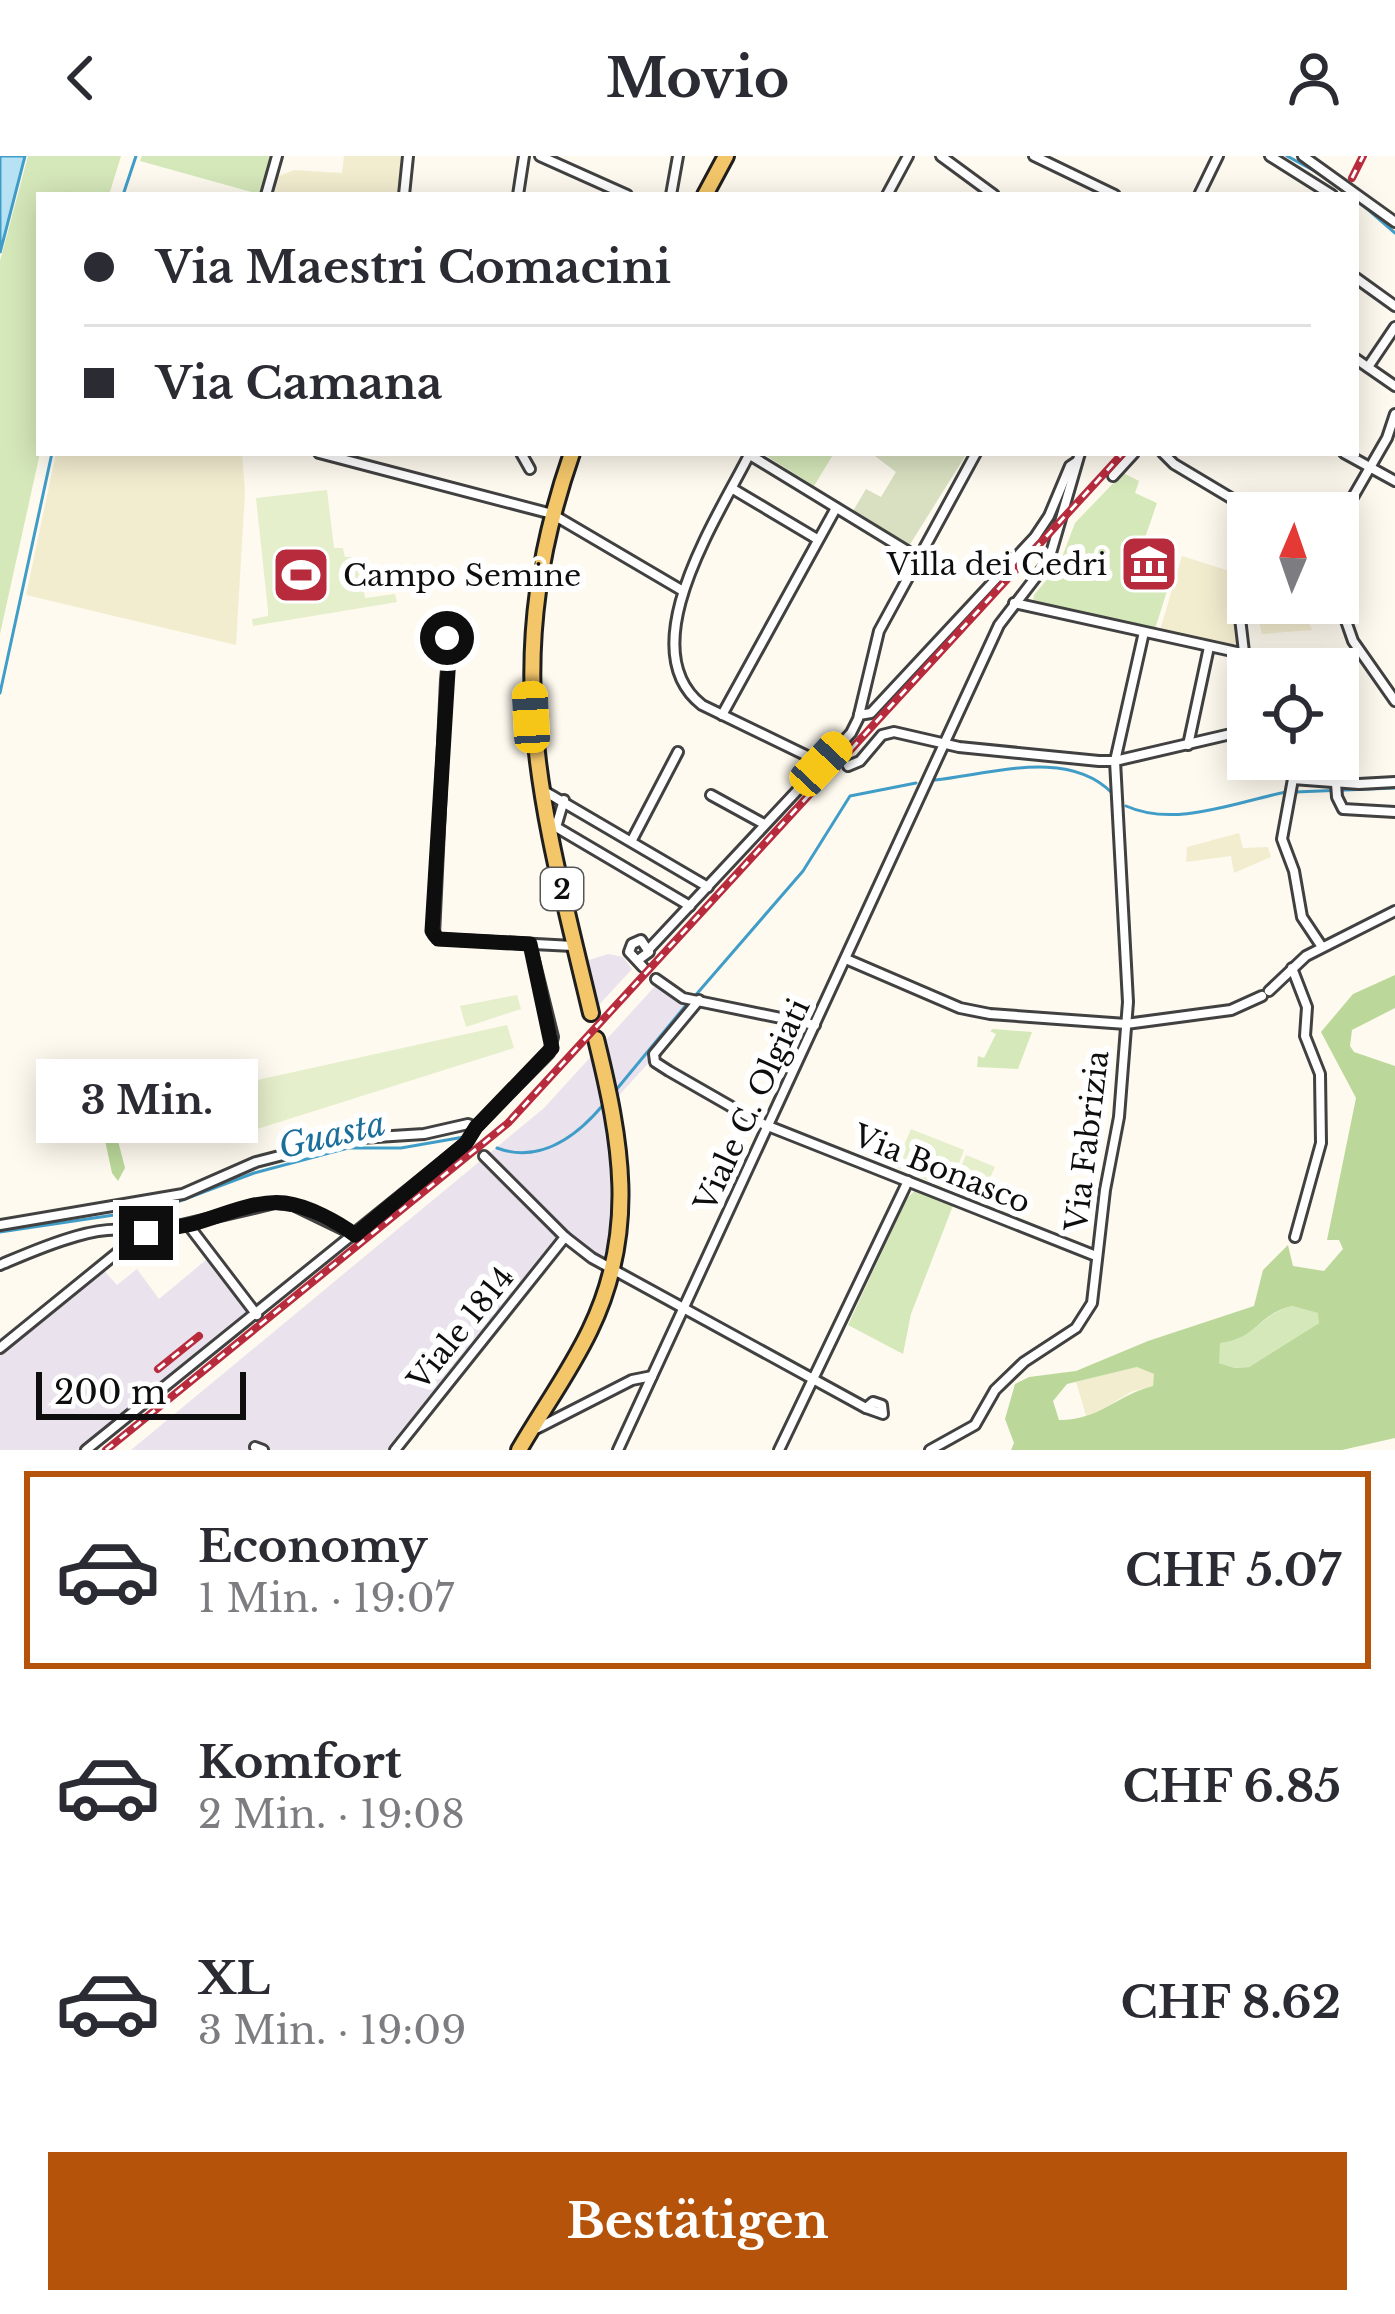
<!DOCTYPE html>
<html lang="de">
<head>
<meta charset="utf-8">
<style>
	:root { --surface:#fff; --page:#f7f7f7; --text:#2b2b33; --muted:#7c7c81; --line:#e1e1e2; --accent:#b45309 }
	body { margin:0; font-family:"Libre Baskerville",serif; background:var(--page); color:var(--text); height:100vh; display:flex; flex-direction:column; font-size:45px; white-space:nowrap }
	* { box-sizing:border-box; margin:0 }
	p { font-size:39px; color:var(--muted) }
	.icon { flex:none; width:66px; height:66px; fill:none; stroke:currentColor; stroke-width:2; stroke-linecap:round; stroke-linejoin:round }
	.map { position:relative; height:1294px; overflow:hidden }
	.details { display:flex; flex-direction:column; background:var(--surface); flex:1 }
	.details>* { flex:none }
	.top-card { position:absolute; left:36px; top:36px; width:1323px; height:264px; border-radius:0px; box-shadow:0 6px 30px #0003; display:grid; align-content:center; height:264px; padding:0 48px; background:var(--surface) }
	.needle { width:78px; rotate:2deg }
	.fabs { position:absolute; left:1227px; top:336px; display:grid; gap:24px }
	.fabs a { display:grid; place-items:center; width:132px; height:132px; border-radius:0px; background:var(--surface); box-shadow:0 6px 30px #0003; font-size:60px }
	.scale { position:absolute; left:36px; bottom:30px; width:210px; box-sizing:border-box; padding-left:12px; border:6px solid #0e0e0e; border-top:0; font-size:33px; line-height:42px; white-space:nowrap; color:#0e0e0e; -webkit-text-stroke:9px #fff; paint-order:stroke }
	.end { position:absolute; width:54px; height:54px; margin:-27px; border:15px solid #0e0e0e; background:#fff; box-shadow:0 0 0 6px #fff }
	.from { border-radius:50% }
	.bubble { position:absolute; height:84px; border-radius:0px; background:var(--surface); box-shadow:0 6px 30px #0003; font-size:39px; font-weight:700; line-height:84px; text-align:center }
	.car { position:absolute; width:36px; height:72px; margin:-36px -18px; border-radius:15px; box-shadow:0 0 9px 3px #0007; background:linear-gradient(#f5c518 24%,#345 0 40%,#f5c518 0 76%,#345 0 86%,#f5c518 0) }
	.top-card b { display:flex; align-items:center; gap:42px; height:114px; font-size:45px }
	.top-card b+b { border-top:3px solid var(--line) }
	.top-card i { width:30px; height:30px; background:var(--text) }
	ul { padding:21px 0 0; list-style:none }
	li { display:flex; align-items:center; gap:36px; height:198px; margin:0 24px 18px; padding:0 24px; border:6px solid transparent; border-radius:0px }
	li div { flex:1 }
	li b { display:block; font-size:45px }
	li em { font-style:normal; font-weight:700 }
	li.on { border-color:var(--accent) }
	li>.icon { width:108px; height:108px; stroke-width:1.5 }
	.button { display:flex; gap:24px; margin-top:auto; padding:24px 48px }
	.button a { flex:1; height:138px; border-radius:0px; background:var(--accent); color:#fff; font-size:48px; font-weight:700; line-height:138px; text-align:center }
	header { display:flex; justify-content:space-between; align-items:center; height:156px; padding:0 48px; background:var(--surface); font-size:54px; font-weight:700 }
	.map>svg:first-child { display:block }
</style>
</head>
<body>
<header><svg class="icon" aria-label="back" viewBox="0 0 24 24"><path d="M15 5l-7 7 7 7"/></svg>Movio<svg class="icon" aria-label="person" viewBox="0 0 24 24"><circle cx="12" cy="8" r="4"/><path d="M4 21q1-7 8-7t8 7"/></svg></header>
<div class="map">
<svg width="1395" height="1294" viewBox="0 0 1395 1294">
	<rect width="100%" height="100%" fill="#fefaef"/>
	<g fill="#eae2ec">
		<path d="M608 798 623 801 632 813 597 851 586 805Z"/>
		<path d="M657 828 693 847 653 902 612 947 618 974 612 1114 565 1082 395 1294H131L544 952Z"/>
		<path d="M212 1099 257 1159 86 1294H0V1192L100 1110 117 1129 137 1113 159 1143Z"/>
	</g>
	<g fill="#f3edd0">
		<path d="M344 0H403L401 39H274L279 20 294 14 342 17Z"/>
		<path d="M56 297H242L245 337 236 489 26 439Z"/>
		<path d="M1182 400 1239 418 1236 487 1227 491 1160 474Z"/>
		<path d="M1283 447H1300L1312 474 1262 478 1256 453Z"/>
		<path d="M1239 677 1243 692 1268 691 1271 701 1234 717 1231 700 1186 706 1187 691Z"/>
		<path d="M1137 1211 1155 1218 1153 1230 1131 1236 1087 1263 1076 1226Z"/>
	</g>
	<g fill="#d5e8ba">
		<path d="M28 0H121L109 39H39L40 297 0 478V105Z"/>
		<path d="M142 0H272L262 39 140 5Z"/>
		<path d="M762 297H834L814 330Z"/>
		<path d="M1123 317 1139 325 1135 337 1157 347 1131 422 1167 435 1155 473 1038 450 1033 446 1034 439 1059 409 1075 367Z"/>
		<path d="M993 873 1032 876 1018 913 977 911 978 900 984 902 996 878 990 875Z"/>
		<path d="M916 1034 954 1047 911 1158 903 1198 848 1169 907 1042Z"/>
		<path d="M1292 1150 1319 1157V1167L1249 1211 1235 1212 1219 1207V1186C1258 1182 1258 1159 1292 1150Z"/>
	</g>
	<g fill="#bbd89a" fill-rule="evenodd">
		<path d="M1395 819V852L1352 874 1350 890 1354 896 1395 910V1282L1342 1294H1011L1014 1287 1005 1263 1015 1228 1029 1221 1076 1215 1148 1185 1254 1150 1263 1114 1288 1089 1293 1110 1324 1115 1343 1093 1339 1084H1327L1356 942 1321 876 1353 838ZM1292 1150 1318 1157 1319 1167 1249 1211 1235 1212 1219 1207 1220 1187C1260 1181 1256 1159 1292 1150ZM1137 1211 1154 1218 1153 1230C1115 1240 1100 1264 1059 1264L1053 1245 1067 1228Z"/>
		<path d="M102 940 108 946 125 1012 118 1025 112 1017 97 947Z"/>
	</g>
	<path fill="#d8e0c1" d="M871 297H967L909 390 853 355 866 333 881 341 896 316Z"/>
	<g fill="#e6efcb">
		<path d="M327 334 334 392H343L345 401H359L365 442 395 438 397 446 253 470 252 463 268 460V454L256 342Z"/>
		<path d="M517 839 521 853 466 871 460 850Z"/>
		<path d="M507 869 514 892 235 980 221 932Z"/>
		<path d="M911 973 964 994 949 1033 895 1011Z"/>
		<path d="M966 999 995 1011 981 1042 953 1030Z"/>
	</g>
	<path fill="#b6e2f4" stroke="#409dc8" stroke-width="3" d="M0 0H25L0 97Z"/>
	<g fill="none" stroke-linecap="round" stroke-linejoin="round">
		<g stroke="#409dc8" stroke-width="3">
			<path d="M1287 0 1331 24"/>
			<path d="M123 39 136 0"/>
			<path d="M1356 43 1395 77"/>
			<path d="M0 537 52 297"/>
			<path d="M935 624C991 618 1068 592 1112 637"/>
			<path d="M1295 636 1395 632"/>
			<path d="M1126 650C1175 672 1236 646 1286 636"/>
			<path d="M694 841 803 715 850 640 916 627"/>
			<path d="M616 934 687 848"/>
			<path d="M497 992C540 1008 577 980 603 949"/>
			<path d="M0 1076 161 1052 254 1017 348 992H401L464 981"/>
		</g>
		<path stroke="#dad7cd" stroke-width="8" stroke-dasharray="8 4" stroke-linecap="butt" d="M470 986 484 1000"/>
		<g stroke="#414141" stroke-width="14">
			<g id="minor">
				<path d="M540 0 627 39"/>
				<path d="M941 0 994 39"/>
				<path d="M1034 0 1115 39"/>
				<path d="M1270 0 1332 39"/>
				<path d="M1303 0 1395 66"/>
				<path d="M266 39 277 0"/>
				<path d="M404 39 408 0"/>
				<path d="M518 39 524 0"/>
				<path d="M671 39 678 0"/>
				<path d="M887 39 908 0"/>
				<path d="M1199 39 1218 0"/>
				<path d="M1356 122 1395 150"/>
				<path d="M1356 203 1395 230"/>
				<path d="M1368 211 1395 171"/>
				<path d="M319 297 552 358 683 435"/>
				<path d="M521 297 530 313"/>
				<path d="M750 297C720 358 629 492 702 549L828 610"/>
				<path d="M1163 297 1174 308 1256 357"/>
				<path d="M1344 297 1395 325"/>
				<path d="M750 299 917 401"/>
				<path d="M1113 320 1134 297"/>
				<path d="M733 333 817 383"/>
				<path d="M1338 367 1387 282 1395 258"/>
				<path d="M1248 376 1240 462 1248 530"/>
				<path d="M1338 442 1353 485 1395 545"/>
				<path d="M1014 447 1241 497"/>
				<path d="M454 469 457 475 450 483 446 524 434 779 438 783 573 790"/>
				<path d="M450 483 443 474 447 468 454 469"/>
				<path d="M722 559 836 352"/>
				<path d="M859 559 871 557 1035 381 1049 360 1070 310 1076 306"/>
				<path d="M1188 589 1209 491"/>
				<path d="M1282 603 1293 623"/>
				<path d="M848 610 860 605 882 579 894 576 959 591 1099 605H1115L1248 574"/>
				<path d="M1293 623 1282 683 1294 715 1302 761 1322 791"/>
				<path d="M1293 623 1359 628 1395 626"/>
				<path d="M1336 627 1337 641 1343 653 1395 656"/>
				<path d="M544 635 708 731"/>
				<path d="M711 639 764 668"/>
				<path d="M564 644 556 671 690 750"/>
				<path d="M632 684 678 596"/>
				<path d="M649 793 851 577 858 563 879 475 976 297"/>
				<path d="M846 803 960 852 990 858 1126 868 1231 854 1262 840"/>
				<path d="M638 804 649 796 641 784 632 788 629 796 643 811"/>
				<path d="M1292 812 1307 851 1305 880 1320 918 1321 987 1295 1081"/>
				<path d="M656 823 683 842 815 869"/>
				<path d="M1269 835 1306 800 1395 755"/>
				<path d="M699 844 654 898 655 906 669 915 758 966 1096 1100"/>
				<path d="M484 1000 565 1081 592 1102 866 1252"/>
				<path d="M0 1069 183 1038 256 1006 345 983 424 978 468 968 476 971"/>
				<path d="M189 1070 257 1159"/>
				<path d="M0 1109C31 1096 109 1060 139 1079L275 1047 293 1049 355 1079"/>
				<path d="M0 1192 139 1079"/>
				<path d="M873 1246 882 1249 883 1258 866 1252Z"/>
				<path d="M538 1272 632 1224 652 1220"/>
				<path d="M255 1291 263 1294"/>
				<path d="M86 1294 466 987 476 971 549 897 553 881 530 788"/>
				<path d="M395 1294 565 1081"/>
				<path d="M618 1294 999 469 1049 404 1080 297"/>
				<path d="M779 1294 908 1025"/>
				<path d="M930 1294 975 1269 995 1234 1024 1206 1076 1172 1092 1147 1105 1034 1119 961 1128 846 1115 605 1144 476"/>
			</g>
		</g>
		<g stroke="#1f1f1f" stroke-width="20">
			<g id="primary">
				<path d="M705 39 726 0"/>
				<path d="M572 297C498 510 541 647 591 857"/>
				<path d="M519 1294C542 1254 570 1216 590 1174 638 1075 621 984 596 883"/>
			</g>
		</g>
		<use href="#minor" stroke="#fff" stroke-width="8"/>
		<use href="#primary" stroke="#f3c66a" stroke-width="14"/>
		<g stroke="#b82b3d" stroke-width="8">
			<g id="rail">
				<path d="M1352 22 1363 0"/>
				<path d="M158 1213 199 1180"/>
				<path d="M106 1294 508 967 1123 297"/>
			</g>
		</g>
		<use href="#rail" stroke="#fff" stroke-width="3" stroke-dasharray="9" stroke-linecap="butt"/>
	</g>
	<g fill="none" stroke-linecap="round" stroke-linejoin="round">
		<path stroke="#0e0e0e" stroke-width="15" d="M146 1077C160 1073 179 1071 192 1068 219 1061 256 1043 285 1047 308 1050 338 1066 355 1079L466 987 476 971 552 892 530 788 438 783 432 775 450 483 447 482"/>
	</g>
	<defs>
		<g id="museum-square" transform="scale(3)"><rect x="-9" y="-9" width="18" height="18" rx="4" fill="#b82b3d" stroke="#fff"/><path d="M0-6L6-3V-2H-6V-3ZM-5-1h2V3h-2ZM-1-1h2V3h-2ZM3-1h2V3H3ZM-6 4H6V6H-6Z" fill="#fff"/></g>
		<g id="stadium-square" transform="scale(3)"><rect x="-9" y="-9" width="18" height="18" rx="4" fill="#b82b3d" stroke="#fff"/><path d="M0-5a6.5 5 0 1 0 0 10a6.5 5 0 1 0 0-10ZM-3.5-1.8h7v3.6h-7Z" fill="#fff"/></g>
	</defs>
	<g fill-rule="evenodd">
		<use href="#museum-square" x="1149" y="408"/>
		<use href="#stadium-square" x="301" y="419"/>
	</g>
	<g text-anchor="middle" dominant-baseline="central" stroke-width="12" stroke-linejoin="round" paint-order="stroke">
		<rect fill="#fff" stroke="#565656" stroke-width="3" x="541" y="712" width="42" height="42" rx="9"/>
		<g font-size="27" font-weight="bold" fill="#0e0e0e">
			<text x="562" y="733">2</text>
		</g>
		<g font-size="30" fill="#0e0e0e" stroke="#fff" text-anchor="end">
			<text x="1107" y="408">Villa dei Cedri</text>
			<text x="343" y="419" text-anchor="start">Campo Semine</text>
		</g>
		<g font-size="30" fill="#0e0e0e" stroke="#fff">
			<text transform="translate(752 949) rotate(-65)">Viale C. Olgiati</text>
			<text transform="translate(1087 985) rotate(-83)">Via Fabrizia</text>
			<text transform="translate(942 1013) rotate(22)">Via Bonasco</text>
			<text transform="translate(461 1172) rotate(-51)">Viale 1814</text>
		</g>
		<g font-size="33" font-style="italic" fill="#1c6e9b" stroke="#fff">
			<text transform="translate(332 979) rotate(-13)">Guasta</text>
		</g>
	</g>
</svg>
<div class="fabs">
<a><svg class="needle" viewBox="-14 -14 28 28"><path d="M0-13l5 13h-10z" fill="#e53935"/><path d="M0 13l5-13h-10z" fill="#7c7c81"/></svg></a>
<a><svg class="icon" aria-label="locate" viewBox="0 0 24 24"><circle cx="12" cy="12" r="6"/><path d="M12 2v4M12 18v4M2 12h4M18 12h4"/></svg></a>
</div>
<div class="scale">200 m</div>
<i class="end from" style="left:447px;top:482px"></i>
<i class="end" style="left:146px;top:1077px"></i>
<div class="bubble" style="left:36px;top:903px;width:222px">3 Min.</div>
<i class="car" style="left:531px;top:561px;rotate:357deg"></i>
<i class="car" style="left:821px;top:608px;rotate:43deg"></i>
<div class="top-card">
<b><i class="from"></i>Via Maestri Comacini</b>
<b><i></i>Via Camana</b>
</div>
</div>
<section class="details">
<ul>
<li class="on"><svg class="icon" aria-label="car" viewBox="0 0 24 24"><path d="M5 17H2v-5l4-1 3-4h7l3 4 3 1v5h-3M9 17h6M6 11h13"/><circle cx="7" cy="17" r="2"/><circle cx="17" cy="17" r="2"/></svg><div><b>Economy</b><p>1 Min. · 19:07</p></div><em>CHF 5.07</em></li>
<li><svg class="icon" aria-label="car" viewBox="0 0 24 24"><path d="M5 17H2v-5l4-1 3-4h7l3 4 3 1v5h-3M9 17h6M6 11h13"/><circle cx="7" cy="17" r="2"/><circle cx="17" cy="17" r="2"/></svg><div><b>Komfort</b><p>2 Min. · 19:08</p></div><em>CHF 6.85</em></li>
<li><svg class="icon" aria-label="car" viewBox="0 0 24 24"><path d="M5 17H2v-5l4-1 3-4h7l3 4 3 1v5h-3M9 17h6M6 11h13"/><circle cx="7" cy="17" r="2"/><circle cx="17" cy="17" r="2"/></svg><div><b>XL</b><p>3 Min. · 19:09</p></div><em>CHF 8.62</em></li>
</ul>
<div class="button"><a>Bestätigen</a></div>
</section>
</body>
</html>
